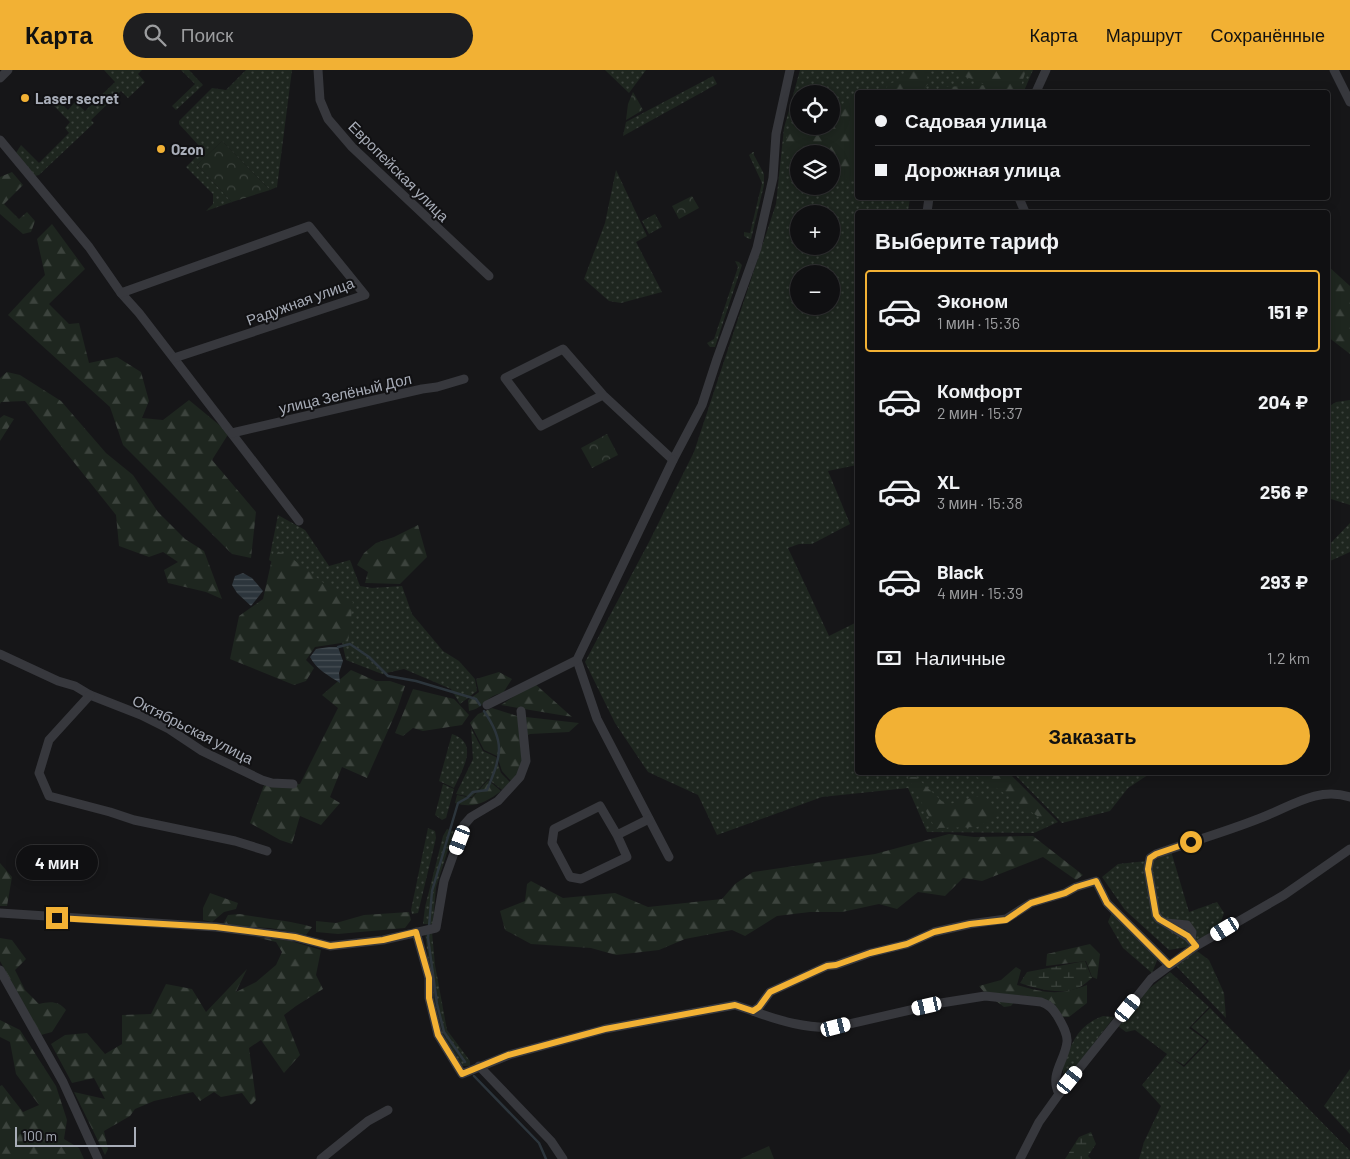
<!DOCTYPE html>
<html lang="ru">
<head>
<meta charset="utf-8">
<style>
	:root { --surface:#101012; --page:#1e1e20; --text:#f1f3f6; --muted:#9c9d9f; --line:#303032; --accent:#f2b134 }
	body { margin:0; font-family:Barlow,sans-serif; background:var(--page); color:var(--text); height:100vh; display:flex; flex-direction:column; font-size:19px; white-space:nowrap }
	* { box-sizing:border-box; margin:0 }
	p { font-size:16px; color:var(--muted) }
	.icon { flex:none; width:28px; height:28px; fill:none; stroke:currentColor; stroke-width:2; stroke-linecap:round; stroke-linejoin:round }
	.map { position:relative; flex:1; overflow:hidden }
	.drawer { position:absolute; left:855px; top:140px; width:475px; height:565px; display:flex; flex-direction:column; background:var(--surface); border-radius:5px; box-shadow:0 2px 12px #0003,0 0 0 1px var(--line) }
	.drawer>* { flex:none }
	.banner { position:absolute; left:855px; top:20px; width:475px; height:110px; border-radius:5px; box-shadow:0 2px 12px #0003,0 0 0 1px var(--line); display:grid; align-content:center; height:110px; padding:0 20px; background:var(--surface) }
	.tools { position:absolute; left:790px; top:15px; display:grid; gap:10px }
	.tools a { display:grid; place-items:center; width:50px; height:50px; border-radius:50%; background:var(--surface); box-shadow:0 2px 12px #0003,0 0 0 1px var(--line); font-size:25px }
	.scale { position:absolute; left:15px; bottom:12px; width:121px; box-sizing:border-box; padding-left:5px; border:2px solid #a8adb8; border-top:0; font-size:14px; line-height:18px; white-space:nowrap; color:#a8adb8; -webkit-text-stroke:4px #111113; paint-order:stroke }
	.end { position:absolute; width:22px; height:22px; margin:-11px; border:6px solid #f2b134; background:#111; box-shadow:0 0 0 2px #111 }
	.from { border-radius:50% }
	.bubble { position:absolute; height:35px; border-radius:18px; background:var(--surface); box-shadow:0 2px 12px #0003,0 0 0 1px var(--line); font-size:16px; font-weight:700; line-height:35px; text-align:center }
	.car { position:absolute; width:15px; height:30px; margin:-15px -8px; border-radius:6px; box-shadow:0 0 4px 1px #0007; background:linear-gradient(#fff 24%,#345 0 40%,#fff 0 76%,#345 0 86%,#fff 0) }
	.banner b { display:flex; align-items:center; gap:18px; height:48px; font-size:19px }
	.banner b+b { border-top:1px solid var(--line) }
	.banner i { width:12px; height:12px; background:var(--text) }
	ul { padding:0; list-style:none }
	li { display:flex; align-items:center; gap:15px; height:82px; margin:0 10px 8px; padding:0 10px; border:2px solid transparent; border-radius:5px }
	li div { flex:1 }
	li b { display:block; font-size:19px }
	li em { font-style:normal; font-weight:700 }
	li.active { border-color:var(--accent) }
	li>.icon { width:45px; height:45px; stroke-width:1.5 }
	h2 { padding:0 20px; font-size:22px; line-height:60px }
	.pay { display:flex; align-items:center; gap:12px; height:55px; padding:0 20px; font-size:19px }
	.pay p { margin-inline-start:auto }
	.cta { display:flex; gap:10px; margin-top:auto; padding:10px 20px }
	.cta a { flex:1; height:58px; border-radius:30px; background:var(--accent); color:#111; font-size:20px; font-weight:700; line-height:58px; text-align:center }
	header { display:flex; align-items:center; gap:30px; box-sizing:border-box; height:70px; padding:0 25px; background:var(--accent); color:#111 }
	header strong { font-size:24px }
	nav { display:flex; gap:28px; margin-inline-start:auto; font-size:18px }
	.search { width:350px; height:45px; background:var(--page); display:flex; align-items:center; gap:12px; box-sizing:border-box; padding:0 18px; border-radius:28px; color:var(--muted); font-size:19px }
	.map>svg:first-child { display:block }
</style>
</head>
<body>
<header>
<strong>Карта</strong>
<div class="search"><svg class="icon" aria-label="search" viewBox="0 0 24 24"><circle cx="10" cy="10" r="6"/><path d="M15 15l6 6"/></svg>Поиск</div>
<nav><a>Карта</a><a>Маршрут</a><a>Сохранённые</a></nav>
</header>
<div class="map">
<svg width="1350" height="1089" viewBox="0 0 1350 1089">
	<defs>
		<pattern id="grass-dots" width="8" height="8" patternUnits="userSpaceOnUse" patternTransform="scale(1.25)"><rect width="8" height="8" fill="#1e261f"/><path d="M2 2h.1M6 6h.1" fill="none" stroke="#3c433d" stroke-width="1.8" stroke-linecap="round"/></pattern>
		<pattern id="forest-firs" width="22" height="20" patternUnits="userSpaceOnUse" patternTransform="scale(1.25)"><rect width="22" height="20" fill="#1e261f"/><path d="M5 1l3.5 6h-7zM16 11l3.5 6h-7z" fill="#3c433d"/></pattern>
		<pattern id="wetland-marsh" width="20" height="14" patternUnits="userSpaceOnUse" patternTransform="scale(1.25)"><rect width="20" height="14" fill="#1e261f"/><path d="M1 5h8M5 5V1M11 12h8M15 12V8" fill="none" stroke="#3c433d"/></pattern>
		<pattern id="park-crowns" width="20" height="18" patternUnits="userSpaceOnUse" patternTransform="scale(1.25)"><rect width="20" height="18" fill="#1e261f"/><path d="M2 6a3 3 0 1 1 6 0M12 15a3 3 0 1 1 6 0" fill="none" stroke="#3c433d"/></pattern>
		<pattern id="water-rules" width="6" height="5" patternUnits="userSpaceOnUse" patternTransform="scale(1.25)"><rect width="6" height="5" fill="#2c353c"/><path d="M0 2.5h6" fill="none" stroke="#485056"/></pattern>
	</defs>
	<rect width="100%" height="100%" fill="#161618"/>
	<g fill="url(#grass-dots)" fill-rule="evenodd">
		<path d="M104 0H142L138 4 145 12 128 28 121 21 91 50 94 53 39 105 35 106 16 83 21 75 39 93 69 63 65 58 70 52 54 36V31L57 29 68 40 75 32 85 41 115 12Z"/>
		<path d="M181 0H189L203 15 176 40 172 36 195 14Z"/>
		<path d="M246 0H292L277 117 270 120 222 71 197 95 232 132 206 141 213 134V124L186 97 203 80 179 54V51L212 18 226 20Z"/>
		<path d="M605 0H646L629 23Z"/>
		<path d="M800 0H1033L1024 21 1022 22H858V128H910L908 142H858L857 395 828 401 850 454 812 474H799L788 478 829 566 857 552 858 702 1009 703 1058 752 1034 763 927 762 908 718 822 727 717 765 698 725 648 702 615 653 585 592 649 472 694 382 776 134 784 58ZM799 24H831V56H799ZM799 84H831V116H799ZM799 144H831V176H799ZM799 204H831V236H799Z"/>
		<path d="M713 6 717 14 623 66 626 52Z"/>
		<path d="M753 82H754V85L764 104V115L751 169H749L744 166V162L750 163 762 113 749 85Z"/>
		<path d="M616 100 647 166 636 172 662 222 621 233 609 231 584 209 605 153Z"/>
		<path d="M655 144 662 157 649 164 642 151Z"/>
		<path d="M735 191 739 192 742 195 715 277H710L707 273 714 269 738 197Z"/>
		<path d="M1350 330V435L1331 429 1328 423V337L1336 332Z"/>
		<path d="M278 445 305 460 329 496 350 490 360 516 372 518 402 516 412 544 443 581 459 591 475 609 477 621 460 634 451 619 404 599 382 604 346 590 342 572 315 518 269 490Z"/>
		<path d="M1350 453V482L1328 492V476Z"/>
		<path d="M471 658 483 681 496 687 501 703 510 712 502 720 488 709 472 727 456 724 473 689Z"/>
		<path d="M452 664C480 673 462 700 454 718L439 711Z"/>
		<path d="M1013 703H1151L1128 718 1110 741 1062 753Z"/>
		<path d="M443 714 454 719 446 748 442 750 435 745Z"/>
		<path d="M428 758 435 761 436 768 418 843 412 844 411 840Z"/>
		<path d="M447 759 454 761 436 817 433 854H423L425 837 443 766Z"/>
		<path d="M1171 781 1189 842 1217 832 1224 843 1219 857 1187 877 1169 880 1125 840 1102 807 1118 794 1156 790Z"/>
		<path d="M1112 842 1158 888 1152 903 1123 878 1108 852Z"/>
		<path d="M432 862 435 895 447 960 470 991V996H462L443 966 432 921 425 863Z"/>
		<path d="M1197 881 1209 890 1224 923 1226 948 1176 896Z"/>
		<path d="M1170 902 1209 937 1189 958 1207 971 1184 995 1173 989 1184 997 1209 971 1191 957 1210 938 1350 1081V1089H1139L1144 1072 1161 1036 1142 1015 1167 984 1135 960 1126 962 1118 956 1146 921Z"/>
		<path d="M1103 946 1114 947 1066 1010 1062 998C1072 974 1076 956 1103 946Z"/>
		<path d="M1350 999V1064L1324 1036Z"/>
	</g>
	<g fill="url(#forest-firs)">
		<path d="M907 0H927L928 14 921 22H883L889 14 902 9Z"/>
		<path d="M948 0H1026L1019 22H941L943 17 987 15Z"/>
		<path d="M850 30 857 32V111L847 109 831 97V84H799L798 100 784 80 788 62 799 52V56H831V40Z"/>
		<path d="M12 102 23 115 4 134 19 149 27 142 35 151 31 162 23 164 0 144V107Z"/>
		<path d="M52 154 85 199 49 234 69 254 79 253 89 293 117 287 141 302 149 331 142 348 163 350 189 330 229 363 212 390 256 442 251 488 232 484 123 375 110 337 8 245 45 205 37 169Z"/>
		<path d="M1328 196 1350 216V284L1328 267Z"/>
		<path d="M7 302 20 305 61 331 106 383 133 405 158 442 185 469 204 481 222 529 206 522 168 513 164 500 178 492 163 482 149 487 119 476 116 445 25 331 1 332 0 334V308Z"/>
		<path d="M4 345 14 349 0 371V348Z"/>
		<path d="M418 455 427 487 400 514 365 513 368 502 357 495 364 483 376 473 394 467Z"/>
		<path d="M274 480 289 486 325 514 353 532 348 572 315 577 306 590 314 598 306 611 294 615 230 589 239 546 263 529Z"/>
		<path d="M351 600 376 611H390L405 616 397 640 367 708 342 697 330 727 340 733 321 755 300 746 292 774 280 770 250 753 264 715 300 714 338 638 322 625Z"/>
		<path d="M499 602 512 609 503 623C486 625 485 638 469 641L468 630 479 622 476 609Z"/>
		<path d="M534 613 572 647 501 635Z"/>
		<path d="M413 619 454 629 469 645 462 655 423 661 413 658 403 666 395 663Z"/>
		<path d="M492 638 517 646 579 653 569 662 530 664 521 669C523 687 525 698 511 711L502 701 497 686 484 680 470 653 478 644Z"/>
		<path d="M969 703H1007L1054 751 1043 750 989 713Z"/>
		<path d="M908 707H916L946 735 983 725 1002 744 977 757 935 758Z"/>
		<path d="M488 710 501 721C487 732 473 739 455 733L457 725 472 728Z"/>
		<path d="M949 764 974 767 1033 766 1083 805 1076 810 1043 787 982 811 963 808 945 826 918 822 897 839 879 834 842 842H810L777 846 745 866 732 860 685 869 659 880 616 885 591 878 531 874 505 860 500 841 525 831 527 814 531 811 563 828 615 823 648 837 722 829 735 814 753 802 875 784Z"/>
		<path d="M0 793 12 807 7 836H0Z"/>
		<path d="M210 823 238 833 236 839 224 842 212 852 203 850V838Z"/>
		<path d="M409 842 411 850 405 858 338 864 316 862V851L336 853 364 845Z"/>
		<path d="M240 844C264 849 289 850 312 857L306 865 270 858 222 856 228 845Z"/>
		<path d="M255 867 291 871 321 880 316 905 323 919 296 936 284 945 300 985 284 1003 261 970 249 978 256 1030 251 1035 242 1023 221 1027 214 1022 200 1031 193 1022 154 1031 135 1039 130 1046 104 1061 108 1079 105 1085 74 1022 105 1029 94 1008 72 1013 51 974 65 965 87 963 105 984 122 974V945L151 944 166 914 192 919 206 942 247 899 236 922 256 912 276 895 282 882 276 872Z"/>
		<path d="M0 868 12 870 26 889 15 900 25 920 39 934C50 931 59 931 66 940L52 962 41 965 0 891Z"/>
		<path d="M1090 874 1100 884 1097 909 1092 907 1086 891 1046 896 1047 884Z"/>
		<path d="M1016 897 1021 900 1017 915C1046 923 1058 926 1087 915V933L1069 947H1061L1050 931 1020 925 1011 936 1004 937 984 922 979 916 1001 910Z"/>
		<path d="M0 950 20 960 56 1016 67 1050 64 1069 79 1078 84 1089H0V1016L2 1015 23 1042 39 1035 16 1004 10 972 0 967Z"/>
		<path d="M769 1076 774 1089H740Z"/>
	</g>
	<g fill="url(#wetland-marsh)">
		<path d="M1085 891 1092 908C1088 911 1083 916 1078 918 1062 925 1036 919 1020 913L1027 902Z"/>
		<path d="M1091 1062 1096 1074 1088 1086 1091 1089H1065L1079 1067Z"/>
	</g>
	<g fill="url(#park-crowns)">
		<path d="M633 22 643 40 626 50 628 34Z"/>
		<path d="M222 71 270 120 232 132 197 95Z"/>
		<path d="M692 126 699 138 679 149 672 136Z"/>
		<path d="M607 364 618 385 592 398 581 378Z"/>
	</g>
	<g fill="url(#water-rules)">
		<path d="M243 503 252 508 263 521 251 536 237 523 232 515 235 506Z"/>
		<path d="M329 577H338L343 591 339 603 340 613C329 606 316 599 310 587L316 579Z"/>
	</g>
	<g fill="none" stroke-linecap="round" stroke-linejoin="round">
		<g stroke="#2c353c" stroke-width="2.5">
			<path d="M338 577 350 574 369 587 388 606 416 611 476 629 480 635"/>
			<path d="M465 992 444 962 437 934 428 868 432 821 458 733 467 728 473 722 487 720C501 686 506 673 484 641"/>
			<path d="M474 1006 539 1073 546 1089"/>
		</g>
		<g stroke="#37383d" stroke-width="9">
			<path d="M318 0 320 30 328 49 352 77 489 206"/>
			<path d="M1334 0 1350 32"/>
			<path d="M0 8 8 0"/>
			<path d="M1036 22 1046 0"/>
			<path d="M0 70 89 177 121 223 139 243 299 451"/>
			<path d="M1019 128 1025 142"/>
			<path d="M927 142 929 128"/>
			<path d="M121 223 309 156 365 225 174 288"/>
			<path d="M603 325 541 356 505 308 563 279 603 325 673 390 702 335 717 289 757 178 773 108 776 64 790 0"/>
			<path d="M232 363 422 319 437 317 464 309"/>
			<path d="M0 584 58 611 75 616 90 625 141 645 169 659 202 681 262 710 272 713 293 714"/>
			<path d="M577 590 597 649 669 787"/>
			<path d="M90 625 49 670 39 703 49 726 110 742 134 750 235 771 267 781"/>
			<path d="M487 635 577 590 673 390"/>
			<path d="M617 765 600 736 554 759 552 773 570 807 581 809 627 787 617 765 649 749"/>
			<path d="M0 843 216 857 295 867 330 876 383 870 436 858 444 811 464 755 471 747 498 731 520 707 526 691 521 641"/>
			<path d="M1166 853 1187 855 1192 862 1191 870"/>
			<path d="M416 862 429 908V928L438 965 462 1004 509 985 605 959 735 935 753 941 759 937 770 922 827 896 836 895 870 883 907 874 934 862 970 854 1006 849 1031 833 1065 823 1076 817 1096 811 1107 833 1169 895"/>
			<path d="M1196 876 1188 867 1159 849 1156 845 1148 799 1150 788 1156 784C1190 772 1225 762 1258 749 1289 738 1316 716 1350 727"/>
			<path d="M0 900 63 1012 98 1089"/>
			<path d="M753 941C780 951 807 959 836 957L941 933 985 926 1041 932C1050 935 1053 939 1058 947 1062 954 1068 964 1067 972 1065 991 1049 1004 1059 1024"/>
			<path d="M479 996 551 1071 563 1089"/>
			<path d="M321 1089 368 1051 388 1040"/>
			<path d="M1020 1089 1039 1052 1059 1024 1151 909 1196 876 1284 825 1350 779"/>
		</g>
	</g>
	<g fill="none" stroke-linecap="round" stroke-linejoin="round">
		<path stroke="#f2b134" stroke-width="6" d="M57 848 216 857 295 867 330 876 383 870 416 862 429 908V928L438 965 462 1004 508 985 605 959 735 935 753 941 759 937 770 922 827 896 836 895 870 883 907 874 934 862 970 854 1006 850 1031 833 1065 823 1076 817 1096 811 1107 833 1169 895 1196 876 1188 866 1159 849 1156 845 1148 799 1150 788 1156 784 1191 772"/>
	</g>
	<g fill="#f2b134" stroke="#111113" stroke-width="2">
		<circle cx="25" cy="28" r="5"/>
		<circle cx="161" cy="79" r="5"/>
	</g>
	<g text-anchor="middle" dominant-baseline="central" stroke-width="4" stroke-linejoin="round" paint-order="stroke">
		<g font-size="15" font-weight="bold" fill="#a8adb8" stroke="#111113" text-anchor="start">
			<text x="35" y="28">Laser secret</text>
			<text x="171" y="79">Ozon</text>
		</g>
		<g font-size="15" fill="#a8adb8" stroke="#111113">
			<text transform="translate(399 101) rotate(45)">Европейская улица</text>
			<text transform="translate(300 231) rotate(-20)">Радужная улица</text>
			<text transform="translate(345 323) rotate(-13)">улица Зелёный Дол</text>
			<text transform="translate(193 659) rotate(27)">Октябрьская улица</text>
		</g>
	</g>
</svg>
<div class="tools">
<a><svg class="icon" aria-label="locate" viewBox="0 0 24 24"><circle cx="12" cy="12" r="6"/><path d="M12 2v4M12 18v4M2 12h4M18 12h4"/></svg></a>
<a><svg class="icon" aria-label="layers" viewBox="0 0 24 24"><path d="M12 4l9 5-9 5-9-5zM3 14l9 5 9-5"/></svg></a>
<a>+</a>
<a>−</a>
</div>
<div class="scale">100 m</div>
<i class="end from" style="left:1191px;top:772px"></i>
<i class="end" style="left:57px;top:848px"></i>
<div class="bubble" style="left:16px;top:775px;width:82px">4 мин</div>
<i class="car" style="left:460px;top:770px;rotate:201deg"></i>
<i class="car" style="left:1225px;top:859px;rotate:239deg"></i>
<i class="car" style="left:927px;top:936px;rotate:257deg"></i>
<i class="car" style="left:1128px;top:938px;rotate:39deg"></i>
<i class="car" style="left:836px;top:957px;rotate:76deg"></i>
<i class="car" style="left:1070px;top:1010px;rotate:39deg"></i>
<div class="banner">
<b><i class="from"></i>Садовая улица</b>
<b><i></i>Дорожная улица</b>
</div>
<section class="drawer">
<h2>Выберите тариф</h2>
<ul>
<li class="active"><svg class="icon" aria-label="car" viewBox="0 0 24 24"><path d="M5 17H2v-5l4-1 3-4h7l3 4 3 1v5h-3M9 17h6M6 11h13"/><circle cx="7" cy="17" r="2"/><circle cx="17" cy="17" r="2"/></svg><div><b>Эконом</b><p>1 мин · 15:36</p></div><em>151 ₽</em></li>
<li><svg class="icon" aria-label="car" viewBox="0 0 24 24"><path d="M5 17H2v-5l4-1 3-4h7l3 4 3 1v5h-3M9 17h6M6 11h13"/><circle cx="7" cy="17" r="2"/><circle cx="17" cy="17" r="2"/></svg><div><b>Комфорт</b><p>2 мин · 15:37</p></div><em>204 ₽</em></li>
<li><svg class="icon" aria-label="car" viewBox="0 0 24 24"><path d="M5 17H2v-5l4-1 3-4h7l3 4 3 1v5h-3M9 17h6M6 11h13"/><circle cx="7" cy="17" r="2"/><circle cx="17" cy="17" r="2"/></svg><div><b>XL</b><p>3 мин · 15:38</p></div><em>256 ₽</em></li>
<li><svg class="icon" aria-label="car" viewBox="0 0 24 24"><path d="M5 17H2v-5l4-1 3-4h7l3 4 3 1v5h-3M9 17h6M6 11h13"/><circle cx="7" cy="17" r="2"/><circle cx="17" cy="17" r="2"/></svg><div><b>Black</b><p>4 мин · 15:39</p></div><em>293 ₽</em></li>
</ul>
<div class="pay"><svg class="icon" aria-label="cash" viewBox="0 0 24 24"><path d="M3 7h18v10H3z"/><circle cx="12" cy="12" r="2"/></svg>Наличные<p>1.2 km</p></div>
<div class="cta"><a>Заказать</a></div>
</section>
</div>
</body>
</html>
